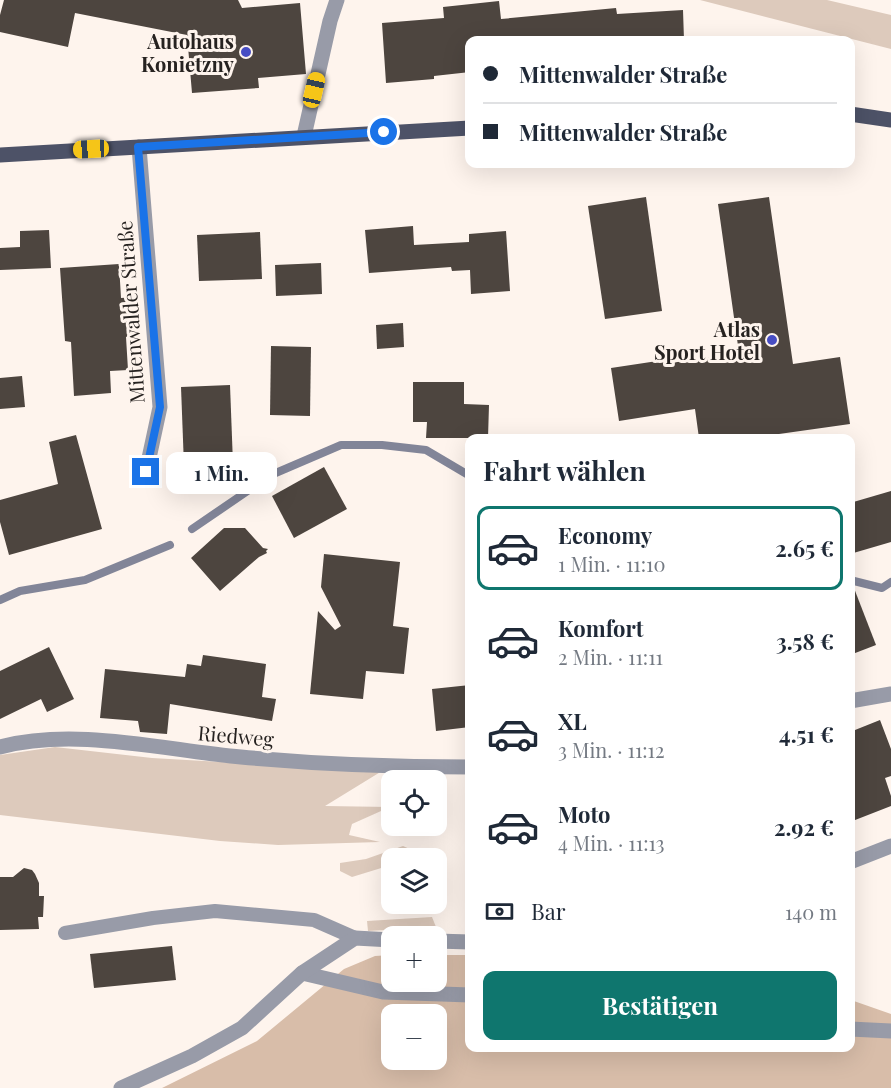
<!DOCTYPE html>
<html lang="de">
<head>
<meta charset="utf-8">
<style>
	:root { --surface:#fff; --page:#f6f6f7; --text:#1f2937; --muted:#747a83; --line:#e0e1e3; --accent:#0f766e }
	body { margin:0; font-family:"Playfair Display",serif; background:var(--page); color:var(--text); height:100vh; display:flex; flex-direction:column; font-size:22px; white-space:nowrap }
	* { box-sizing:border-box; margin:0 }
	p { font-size:20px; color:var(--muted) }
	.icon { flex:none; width:33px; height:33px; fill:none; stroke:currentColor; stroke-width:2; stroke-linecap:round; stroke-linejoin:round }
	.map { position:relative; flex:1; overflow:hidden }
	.details { position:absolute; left:465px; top:434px; width:390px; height:618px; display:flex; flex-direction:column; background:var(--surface); border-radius:12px; box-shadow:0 6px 24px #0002 }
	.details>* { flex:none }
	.top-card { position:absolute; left:465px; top:36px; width:390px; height:132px; border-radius:12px; box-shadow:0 6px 24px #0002; display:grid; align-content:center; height:132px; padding:0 18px; background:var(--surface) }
	.fabs { position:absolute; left:381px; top:770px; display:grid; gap:12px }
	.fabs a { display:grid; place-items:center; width:66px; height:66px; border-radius:12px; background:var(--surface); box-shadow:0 6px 24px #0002; font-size:30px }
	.end { position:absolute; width:27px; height:27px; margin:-14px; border:8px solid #1a73e8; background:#fff; box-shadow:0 0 0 3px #fff }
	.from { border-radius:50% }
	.bubble { position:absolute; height:42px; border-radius:12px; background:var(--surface); box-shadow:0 6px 24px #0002; font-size:20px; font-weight:700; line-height:42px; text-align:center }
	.car { position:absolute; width:18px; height:36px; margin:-18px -9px; border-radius:8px; box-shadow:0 0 4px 2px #0007; background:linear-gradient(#f5c518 24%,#345 0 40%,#f5c518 0 76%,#345 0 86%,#f5c518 0) }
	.top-card b { display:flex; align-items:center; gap:21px; height:57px; font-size:22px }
	.top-card b+b { border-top:2px solid var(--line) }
	.top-card i { width:15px; height:15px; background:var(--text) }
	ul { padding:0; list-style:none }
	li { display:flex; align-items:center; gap:18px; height:84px; margin:0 12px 9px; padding:0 6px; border:3px solid transparent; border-radius:12px }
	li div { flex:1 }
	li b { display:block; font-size:22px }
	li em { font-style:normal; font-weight:700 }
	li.current { border-color:var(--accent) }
	li>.icon { width:54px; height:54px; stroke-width:1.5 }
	h2 { padding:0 18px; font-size:27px; line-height:72px }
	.pay { display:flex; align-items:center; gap:15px; height:66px; padding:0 18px; font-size:22px }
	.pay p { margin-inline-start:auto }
	.button { display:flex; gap:12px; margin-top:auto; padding:12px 18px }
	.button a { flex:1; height:69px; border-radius:12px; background:var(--accent); color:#fff; font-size:24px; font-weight:700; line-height:69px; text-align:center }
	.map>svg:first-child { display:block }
</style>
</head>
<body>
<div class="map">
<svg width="891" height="1088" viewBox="0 0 891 1088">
	<rect width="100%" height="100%" fill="#fef4ed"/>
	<g fill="#ddcabc">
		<path d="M700 0H827L891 15V49Z"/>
		<path d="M55 747 152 758 382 771 325 806 390 807 352 824 349 835 380 842 278 845 220 841 0 815V755Z"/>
		<path d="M403 846 430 858H392L391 865 352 877 340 871V863L366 859Z"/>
		<path d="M432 917 436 927 368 931 367 921Z"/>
	</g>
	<path fill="#d8bda9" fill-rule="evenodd" d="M391 955 392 981H436L437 955H469L470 1047H850L851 1000 891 1014V1088H162L257 1041 344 969 375 956ZM392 1014H436V1059H392Z"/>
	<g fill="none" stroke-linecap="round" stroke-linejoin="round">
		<g stroke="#828598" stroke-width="8">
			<path d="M192 529 271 475 341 445H382L426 450 470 476"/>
			<path d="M850 580 882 588 891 582"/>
			<path d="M0 600 20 591 85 580 170 545"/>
		</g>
	</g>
	<g fill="#4d453f">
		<path d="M4 0H238L242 8 300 3 306 74 258 78 259 88 192 93 187 35 75 13 68 47 0 32V15Z"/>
		<path d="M499 1 501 19 616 8 617 14 683 10 684 40H470V72L434 76V79L386 83 382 23 444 18 443 7Z"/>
		<path d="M646 197 662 311 605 319 588 206Z"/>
		<path d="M769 197 793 364 840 357 850 424 779 434V438H699L695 409 619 421 611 368 664 360V364L739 353 718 204Z"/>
		<path d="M413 226 414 245 469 242V234L506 231 510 291 471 294 470 270 452 271 451 267 369 273 365 230Z"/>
		<path d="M49 230 51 268 0 270V248L20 247V231Z"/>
		<path d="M260 232 262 279 199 281 197 235Z"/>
		<path d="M321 263 322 294 276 296 275 265Z"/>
		<path d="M119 264 121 298 135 297 137 336 126 337 128 370 110 371 111 393 74 396 71 342 65 341 60 268Z"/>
		<path d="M403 323 404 347 377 349 376 325Z"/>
		<path d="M271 346 311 347 310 416 270 415Z"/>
		<path d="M22 376 25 407 0 409V378Z"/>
		<path d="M413 382H464V404L489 405 488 438H426L427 422H413Z"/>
		<path d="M230 385 233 464 184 466 181 387Z"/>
		<path d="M76 435 102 529 9 555 0 522V500L58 484 49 442Z"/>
		<path d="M324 467 347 509 294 538 272 496Z"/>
		<path d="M891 491V542L850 554V503Z"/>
		<path d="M224 528H245L263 548 268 549 266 551 267 553 259 557 220 591 191 558Z"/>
		<path d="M324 554 400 562 393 626 409 628 404 674 366 671 363 699 310 694 318 611 335 630 341 626 321 587Z"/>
		<path d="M850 583H852L876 645 850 655Z"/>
		<path d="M49 647 74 699 47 712 41 699 0 719V671Z"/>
		<path d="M203 655 266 664 262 697 276 699 272 721 170 704 167 734 140 732 138 721 100 718 105 669 185 677 187 664 201 666Z"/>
		<path d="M470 685V727L436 731 432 689Z"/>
		<path d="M880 720 891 749V776L885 778 891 796V806L850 822V732Z"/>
		<path d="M24 868 32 870 35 874 39 883V896H44L43 917H38L39 929 0 930V877H13Z"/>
		<path d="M172 946 176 980 94 988 90 954Z"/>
	</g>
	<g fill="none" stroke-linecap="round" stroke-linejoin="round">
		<path stroke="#989ba8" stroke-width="14" d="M65 933 153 918 215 911 314 920 355 938"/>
		<g stroke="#989ba8" stroke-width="15">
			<path d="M304 136 330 21 337 0"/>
			<path d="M139 147 160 407 146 472"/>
			<path d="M850 701 891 694"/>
			<path d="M0 747C75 727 164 750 241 757 317 764 393 767 470 767"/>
			<path d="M850 862 891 846"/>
			<path d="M436 941 470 942"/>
			<path d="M302 973 383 992 470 995"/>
			<path d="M850 1029 891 1031"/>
			<path d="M121 1088 192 1056 242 1028 302 973 355 938 392 940"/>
		</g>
		<g stroke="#4d5267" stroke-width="15">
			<path d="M850 114 891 120"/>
			<path d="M0 155 470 128"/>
		</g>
	</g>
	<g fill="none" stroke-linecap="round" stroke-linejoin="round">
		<path stroke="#1a73e8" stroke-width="8" d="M146 472 160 407 138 147 384 132"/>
	</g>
	<g fill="#474dc3" stroke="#fef4ed" stroke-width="2">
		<circle cx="246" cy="52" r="6"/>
		<circle cx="772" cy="340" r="6"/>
	</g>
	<g text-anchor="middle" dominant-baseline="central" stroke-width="6" stroke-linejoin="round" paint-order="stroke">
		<g font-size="20" font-weight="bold" fill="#262220" stroke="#fef4ed" text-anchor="end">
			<text x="234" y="40">Autohaus<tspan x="234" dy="23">Konietzny</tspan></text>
			<text x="760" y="328">Atlas<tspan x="760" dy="23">Sport Hotel</tspan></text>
		</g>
		<g font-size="20" fill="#262220" stroke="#fef4ed">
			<text transform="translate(130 312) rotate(-94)">Mittenwalder Straße</text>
			<text transform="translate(236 735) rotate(5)">Riedweg</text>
		</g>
	</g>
</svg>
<div class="fabs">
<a><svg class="icon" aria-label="locate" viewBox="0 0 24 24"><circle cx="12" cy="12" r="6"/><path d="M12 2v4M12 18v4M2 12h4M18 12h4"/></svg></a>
<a><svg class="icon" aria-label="layers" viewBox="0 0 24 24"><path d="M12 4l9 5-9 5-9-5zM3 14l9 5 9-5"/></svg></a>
<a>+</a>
<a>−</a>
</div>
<i class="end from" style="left:384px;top:132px"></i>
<i class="end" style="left:146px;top:472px"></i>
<div class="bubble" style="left:166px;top:452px;width:111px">1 Min.</div>
<i class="car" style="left:314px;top:90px;rotate:13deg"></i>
<i class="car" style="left:91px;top:149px;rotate:267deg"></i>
<div class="top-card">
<b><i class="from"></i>Mittenwalder Straße</b>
<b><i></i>Mittenwalder Straße</b>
</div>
<section class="details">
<h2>Fahrt wählen</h2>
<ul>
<li class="current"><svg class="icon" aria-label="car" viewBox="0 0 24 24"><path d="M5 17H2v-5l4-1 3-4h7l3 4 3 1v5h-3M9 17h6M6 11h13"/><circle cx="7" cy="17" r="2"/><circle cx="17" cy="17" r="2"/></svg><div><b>Economy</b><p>1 Min. · 11:10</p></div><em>2.65 €</em></li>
<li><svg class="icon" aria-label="car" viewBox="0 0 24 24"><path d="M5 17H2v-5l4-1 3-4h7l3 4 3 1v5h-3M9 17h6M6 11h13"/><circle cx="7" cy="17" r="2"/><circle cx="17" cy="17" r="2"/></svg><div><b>Komfort</b><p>2 Min. · 11:11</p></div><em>3.58 €</em></li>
<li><svg class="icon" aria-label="car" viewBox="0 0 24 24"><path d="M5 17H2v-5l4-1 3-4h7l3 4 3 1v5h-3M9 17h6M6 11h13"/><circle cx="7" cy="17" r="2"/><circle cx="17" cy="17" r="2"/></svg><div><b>XL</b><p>3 Min. · 11:12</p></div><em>4.51 €</em></li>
<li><svg class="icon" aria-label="car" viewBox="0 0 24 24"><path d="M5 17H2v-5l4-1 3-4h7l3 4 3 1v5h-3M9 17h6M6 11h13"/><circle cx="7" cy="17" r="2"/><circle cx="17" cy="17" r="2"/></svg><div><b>Moto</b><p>4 Min. · 11:13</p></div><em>2.92 €</em></li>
</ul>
<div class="pay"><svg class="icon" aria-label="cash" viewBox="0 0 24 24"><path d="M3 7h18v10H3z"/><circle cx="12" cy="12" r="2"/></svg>Bar<p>140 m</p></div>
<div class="button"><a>Bestätigen</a></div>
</section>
</div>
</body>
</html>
